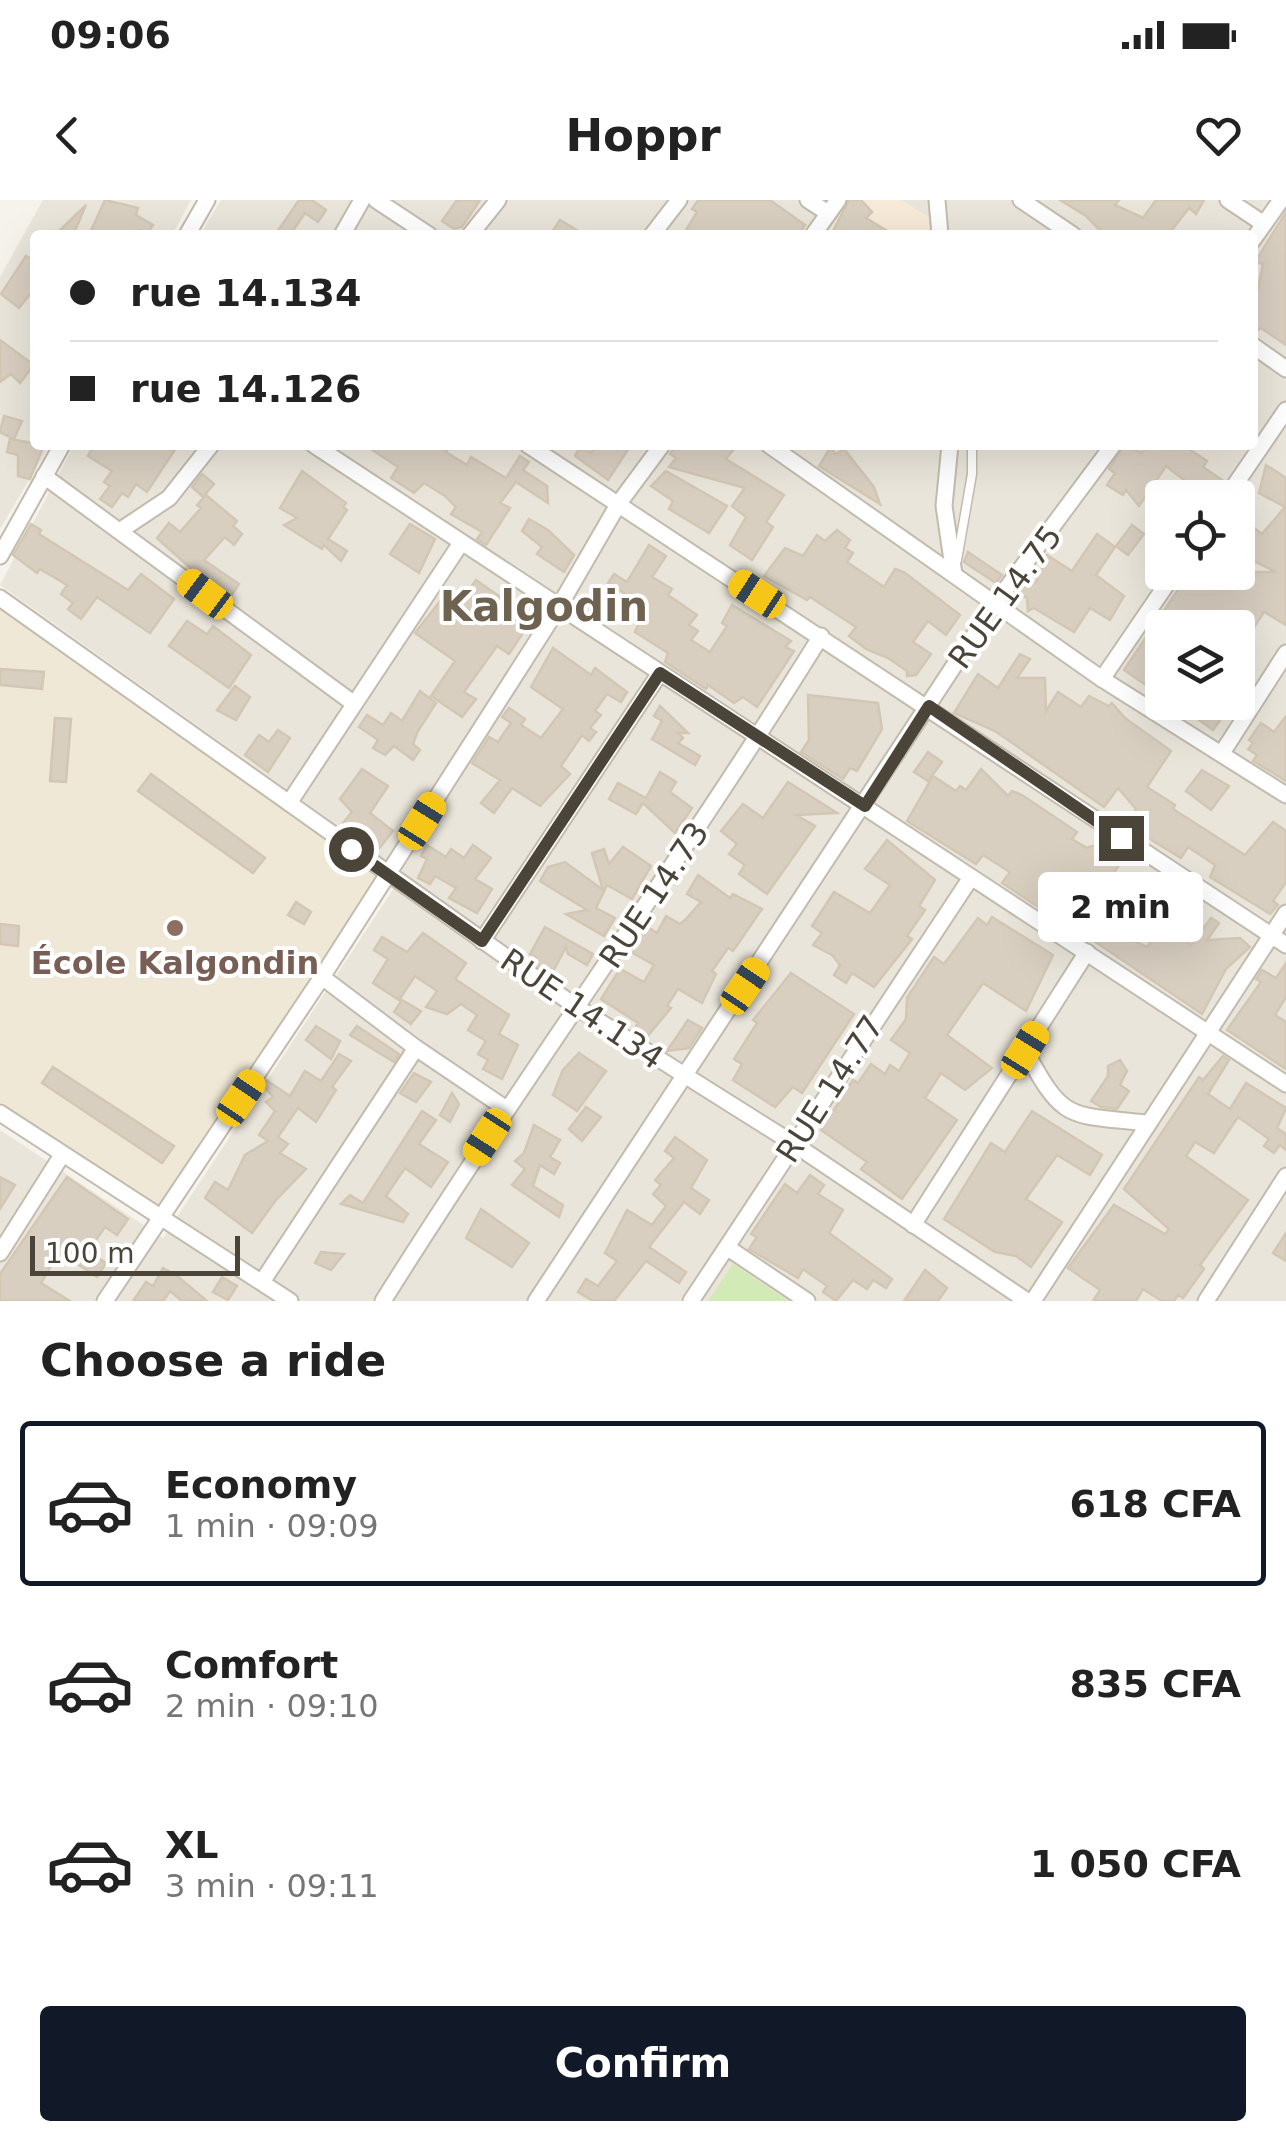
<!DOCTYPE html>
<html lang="en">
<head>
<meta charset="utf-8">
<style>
	:root { --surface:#fff; --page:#f2f2f2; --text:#222; --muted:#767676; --line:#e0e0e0; --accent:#111827 }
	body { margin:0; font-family:"DejaVu Sans",sans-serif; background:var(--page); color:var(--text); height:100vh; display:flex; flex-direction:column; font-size:38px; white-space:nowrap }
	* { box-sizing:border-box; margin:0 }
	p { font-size:32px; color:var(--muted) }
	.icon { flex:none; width:55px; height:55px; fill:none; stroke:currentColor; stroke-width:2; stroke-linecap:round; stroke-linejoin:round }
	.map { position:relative; height:1101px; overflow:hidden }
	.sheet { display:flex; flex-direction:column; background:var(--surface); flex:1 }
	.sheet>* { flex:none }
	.top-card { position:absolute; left:30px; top:30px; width:1228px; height:220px; border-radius:10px; box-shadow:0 10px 40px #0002; display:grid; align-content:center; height:220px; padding:0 40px; background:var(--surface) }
	.controls { position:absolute; left:1145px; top:280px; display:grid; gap:20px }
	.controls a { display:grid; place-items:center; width:110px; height:110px; border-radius:10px; background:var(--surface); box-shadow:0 10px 40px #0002; font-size:50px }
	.scale { position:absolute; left:30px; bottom:25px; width:210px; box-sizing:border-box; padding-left:10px; border:5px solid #4b4439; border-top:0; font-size:28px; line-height:35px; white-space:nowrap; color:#4b4439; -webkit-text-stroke:8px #fff; paint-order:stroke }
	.end { position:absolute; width:45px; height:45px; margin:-22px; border:12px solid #4b4439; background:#fff; box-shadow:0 0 0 5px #fff }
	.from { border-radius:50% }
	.bubble { position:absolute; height:70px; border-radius:10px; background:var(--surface); box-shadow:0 10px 40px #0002; font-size:32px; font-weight:700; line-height:70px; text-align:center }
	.car { position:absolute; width:30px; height:60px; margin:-30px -15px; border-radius:12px; box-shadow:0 0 8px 2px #0007; background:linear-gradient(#f5c518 24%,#345 0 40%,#f5c518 0 76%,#345 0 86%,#f5c518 0) }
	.top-card b { display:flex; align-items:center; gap:35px; height:95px; font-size:38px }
	.top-card b+b { border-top:2px solid var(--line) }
	.top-card i { width:25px; height:25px; background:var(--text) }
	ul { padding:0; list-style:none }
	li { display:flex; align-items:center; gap:30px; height:165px; margin:0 20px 15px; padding:0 20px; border:5px solid transparent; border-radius:10px }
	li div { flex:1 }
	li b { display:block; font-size:38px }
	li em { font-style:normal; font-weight:700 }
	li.current { border-color:var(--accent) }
	li>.icon { width:90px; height:90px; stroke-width:1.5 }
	h2 { padding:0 40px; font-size:45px; line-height:120px }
	.cta { display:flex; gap:20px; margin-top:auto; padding:20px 40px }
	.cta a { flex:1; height:115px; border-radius:10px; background:var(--accent); color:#fff; font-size:40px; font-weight:700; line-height:115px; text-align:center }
	.status { display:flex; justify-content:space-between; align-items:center; height:70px; padding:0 50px; background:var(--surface); direction:ltr }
	.status svg { height:28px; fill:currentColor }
	header { display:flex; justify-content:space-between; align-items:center; height:130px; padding:0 40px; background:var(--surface); font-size:45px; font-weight:700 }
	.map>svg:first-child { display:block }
</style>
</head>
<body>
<div class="status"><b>09:06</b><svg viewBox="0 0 49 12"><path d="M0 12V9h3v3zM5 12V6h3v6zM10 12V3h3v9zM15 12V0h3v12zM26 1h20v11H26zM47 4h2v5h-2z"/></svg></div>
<header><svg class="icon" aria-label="back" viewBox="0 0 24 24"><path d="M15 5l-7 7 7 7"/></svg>Hoppr<svg class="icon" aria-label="heart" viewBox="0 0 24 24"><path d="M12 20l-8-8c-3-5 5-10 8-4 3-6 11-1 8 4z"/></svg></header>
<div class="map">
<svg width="1286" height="1101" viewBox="0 0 1286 1101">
	<rect width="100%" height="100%" fill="#f6f3ec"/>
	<g fill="#eae5da" fill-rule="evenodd">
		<path d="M43 0H191L172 35H35V245H50L0 329V77Z"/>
		<path d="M221 0H1286V1101H0V930L163 1038 404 673 0 385 74 245H1252V35H200ZM1162 298H1238V372H1162ZM1162 428H1238V502H1162Z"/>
	</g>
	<path fill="#f7ead8" d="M849 0H901L950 30 946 35H827Z"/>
	<path fill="#efe8d6" d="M0 402 385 675 158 1017 0 912Z"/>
	<path fill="#d2eab5" d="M733 1064 788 1101H708Z"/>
	<g fill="#d8cfc1" stroke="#d3c7b4" stroke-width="2.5" fill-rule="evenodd">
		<path d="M105 0 138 8 136 15 153 25 147 34 139 30 136 35H89Z"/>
		<path d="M299 0H312L326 10 318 22 305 13 290 35H275Z"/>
		<path d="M457 0H480L462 27 454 29 442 21Z"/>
		<path d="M698 0H770L805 25 798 35H683L697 12 692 9Z"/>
		<path d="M849 0H861L872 12 866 18 894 35H831Z"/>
		<path d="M1060 0H1119L1115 5 1143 18 1156 0H1204L1196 14 1189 8 1168 35H1097L1100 30 1086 16Z"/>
		<path d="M86 5 73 35H55Z"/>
		<path d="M1286 12V145L1261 128 1252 134V86L1258 89 1263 64 1255 62Z"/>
		<path d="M560 20 585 35H550Z"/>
		<path d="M26 56 35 62V88L19 108 1 94Z"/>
		<path d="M0 140 34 165 20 183 11 174 0 182Z"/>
		<path d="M4 216 22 221 14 239 0 232Z"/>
		<path d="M10 239 44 245 30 279 18 276V255L7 252Z"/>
		<path d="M94 245H178L147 292 136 284 128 297 122 293 112 307 100 299 110 286 104 282 112 271 88 256Z"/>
		<path d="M365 245H450L446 252 467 265 471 257 506 278 520 256 529 262 523 270 547 286 548 303 516 282 500 303 510 308 486 345 477 339 482 332 451 314 456 307 445 296 424 283 414 293 391 278 398 267Z"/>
		<path d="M596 245H631L608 280 575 256 580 247 591 253Z"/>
		<path d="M676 245H726L733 250 726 259 784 295 766 322 773 327 752 360 730 345 746 317 732 306 745 288 669 267 676 258 670 254Z"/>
		<path d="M1124 245 1142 253 1148 245H1183L1207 261 1203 267 1222 280 1207 298 1166 266 1139 306 1126 290 1123 295 1107 285 1115 273 1109 269Z"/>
		<path d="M830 248 836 254 844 249 874 287 880 304 819 266Z"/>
		<path d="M1266 265 1286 278V425L1264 412 1251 432 1225 415 1216 428H1162V496L1124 470 1190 372H1276L1238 353V326L1243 319 1262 334 1285 307 1259 293Z"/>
		<path d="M302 271 346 303 343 307 347 310 328 339 347 351 341 361 324 345 322 349 284 325 297 318 280 308Z"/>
		<path d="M666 271 727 306 709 333 669 309 673 301 651 286Z"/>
		<path d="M202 274 214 284 203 297 192 287Z"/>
		<path d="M206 295 237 321 233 326 242 334 234 345 225 337 204 360 239 384 231 396 197 374 157 338 169 323 180 332 201 308 197 305Z"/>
		<path d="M529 319 548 330 574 355 564 372 537 354 542 347 522 331Z"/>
		<path d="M31 324 41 330 39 334 128 390 141 374 174 399 150 433 97 397 81 419 68 409 73 403 61 394 67 385 40 369 37 373 13 355Z"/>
		<path d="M410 324 435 339 419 373 390 354Z"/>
		<path d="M1132 325 1144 334 1128 355 1116 346Z"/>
		<path d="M837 330 850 340 845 348 853 353 847 362 884 387 895 369 904 372 960 415 946 435 928 421 913 442 931 454 916 475 907 476V471L888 458 866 449 849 436 856 427 810 397 807 400 764 376 785 348 803 356 817 335 825 341Z"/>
		<path d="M1097 334 1115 347 1096 375 1124 396 1110 420 1090 408 1074 432 1034 408 1028 411 1027 398 1019 394 1024 385 1036 382 1047 355 1072 371Z"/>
		<path d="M649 345 666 356 652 377 672 389 668 395 697 415 689 425 698 431 691 440 710 452 727 426 722 423 732 405 791 441 785 447 794 451 757 507 743 497 734 503 708 485 706 489 665 462 668 453 635 432 644 410 638 406 640 403 608 383 614 374 627 382Z"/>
		<path d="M968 352 1002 375 996 383 964 362Z"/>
		<path d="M476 380 532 419 509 454 497 446 464 492 476 499 462 517 431 496 455 461 415 433 445 395 460 404Z"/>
		<path d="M187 421 207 434 213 426 251 455 229 488 169 446Z"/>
		<path d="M553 448 591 475 595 468 627 492 621 502 607 494 595 511 601 515 590 528 596 532 589 541 582 535 561 566 570 574 540 606 512 588 494 613 481 603 500 580 472 563 489 537 498 542 511 523 502 517 509 508 525 519 521 525 541 538 563 509 531 487Z"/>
		<path d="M1020 454 1030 459 1017 478H1045L1046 511 1058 492 1081 507 1089 496 1109 506 1112 503 1125 518 1167 548 1171 551 1147 587 1175 605 1173 609 1245 655 1273 622 1286 631V682L1273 701 1278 705 1270 714 1210 677 1215 665 1188 647 1181 658 1142 634 1148 625 1132 615 1136 609 1118 588 1104 607 995 531 954 513 978 474 998 488Z"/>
		<path d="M0 469 44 472 42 489 0 485Z"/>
		<path d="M235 486 250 497 236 520 217 510Z"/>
		<path d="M420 491 436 503 418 531 413 544 420 550 413 560 394 546 385 555 373 548 378 540 359 527 367 515 383 525 391 513 402 521Z"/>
		<path d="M808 495 878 503 882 529 857 571 850 568 843 579 801 552 809 540Z"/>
		<path d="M1174 502H1233L1213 530Z"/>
		<path d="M660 506 688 533H678L683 538 678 543 700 556 695 565 652 539 662 521 654 516Z"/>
		<path d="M1286 516V581L1253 561 1257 555 1248 549 1253 543 1249 540 1261 523 1274 532Z"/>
		<path d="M55 518 71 519 66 582 50 581Z"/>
		<path d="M278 530 290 538 268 572 245 555 259 535 269 542Z"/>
		<path d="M928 552 942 562 928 581 914 572Z"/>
		<path d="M362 569 388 586 370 613 393 631 377 651 343 623 352 612 340 599Z"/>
		<path d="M981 569 1008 596 1012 591 1022 595 1077 632 1072 639 1087 648 1099 644 1122 661 1097 697 1126 717 1154 680 1191 707 1173 733 1191 745 1211 718 1219 723 1207 740 1240 738 1250 747 1226 769 1202 814 1088 737 1098 722 1070 703 1067 708 1055 704 1049 714 1002 683 1010 672 983 655 976 664 907 621 933 576 956 591 960 586 966 590ZM1147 711 1165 723 1147 747 1127 738Z"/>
		<path d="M1202 570 1229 586 1211 610 1186 591Z"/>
		<path d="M660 572 676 582 670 592 692 608 675 633 643 603 636 614 609 599 618 583 646 598Z"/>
		<path d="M151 574 265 658 253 673 138 591Z"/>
		<path d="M788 582 837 613 796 615 815 626 767 694 739 674 745 665 729 654 737 644 721 631 743 604 763 618Z"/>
		<path d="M887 640 935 680 919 706 925 710 907 736 912 739 874 787 852 773 846 783 834 775 840 765 832 755 813 745 822 733 812 726 834 692 870 713 890 685 865 669Z"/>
		<path d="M427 645 446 657 451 649 464 658 473 645 491 658 475 679 492 689 477 713 449 698 456 688 435 676 430 684 418 678 427 659 421 656Z"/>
		<path d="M623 647 651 666 632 699 607 685 596 708 615 718 604 736 566 714 587 710 540 681 548 667 565 662 603 690 592 653 604 649 609 664Z"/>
		<path d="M698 675 730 698 733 694 762 709 733 751 728 748 712 771 716 774 702 803 678 789 667 806 671 808 646 838 634 830 638 823 601 799 620 769 644 782 654 765 631 752 634 745 646 726 657 733 666 716 680 724 685 720 701 702 687 694Z"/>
		<path d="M296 702 311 712 304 724 288 715Z"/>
		<path d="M992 717 1053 755 1026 811 983 783 947 835 992 868 965 890 941 873 925 898 957 920 902 999 861 969 867 962 821 930 853 880 858 883 871 864 885 874 890 865 899 871 910 853 891 840 906 819 907 798 934 757 944 764 978 718 987 725Z"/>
		<path d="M0 724 19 726 18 746 0 744Z"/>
		<path d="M545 727 593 754 587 765 568 754 566 747 551 775 533 763 536 758 530 754Z"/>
		<path d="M423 733 466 763 455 779 509 815 499 834 518 845 502 879 483 869 488 860 478 854 486 841 468 830 477 815 461 804 447 814 426 807 437 791 415 776 399 800 373 783 388 759 374 750 382 737 407 752Z"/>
		<path d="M1286 763V797L1275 815 1286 822V869L1227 830 1261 782 1256 779 1262 770 1276 778Z"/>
		<path d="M791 773 854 814 802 893 793 887 775 907 733 880 742 864 734 859 757 823 753 820Z"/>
		<path d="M402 800 421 811 411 824 394 812Z"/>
		<path d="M688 820 702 828 689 848 667 851Z"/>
		<path d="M316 826 340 841 331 859 306 840Z"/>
		<path d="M357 826 399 854 394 862 350 835Z"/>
		<path d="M579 853 606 871 577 911 553 895 563 870Z"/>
		<path d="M339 854 351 861 332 887 336 890 316 922 298 908 278 937 288 944 280 953 306 969 276 1000 252 1033 205 998 215 982 228 990 245 955 268 941 259 935 275 911 266 902 273 897 263 885 266 880 290 896 305 871 321 881Z"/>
		<path d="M1223 856 1229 860 1208 894 1230 909 1246 883 1286 908 1277 928 1286 934V950L1280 945 1274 953 1264 946 1269 939 1238 917 1214 953 1195 942 1186 956 1248 1000 1200 1065 1204 1069 1183 1098 1178 1095 1174 1101H1162L1143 1089 1136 1101H1093L1100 1090 1068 1068 1114 1005 1165 1034 1169 1029 1124 989 1199 877 1203 880Z"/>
		<path d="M1120 860 1127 871 1120 885 1129 891 1117 909 1101 907 1091 901 1108 876V866Z"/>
		<path d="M53 867 174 946 162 963 42 883Z"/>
		<path d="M414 873 431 882 416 902 400 893Z"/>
		<path d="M452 893 459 904 450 922 440 915Z"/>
		<path d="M586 907 601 917 582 941 569 929Z"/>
		<path d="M422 911 436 920 419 944 448 962 431 987 405 968 386 996 408 1014 403 1022 341 1004 350 995 363 1003Z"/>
		<path d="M1032 911 1102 955 1090 975 1057 955 1026 999 1062 1022 1031 1067 1016 1056 995 1052 944 1019 991 943 1005 952Z"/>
		<path d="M534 925 560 940 550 957 560 963 554 974 540 965 533 986 563 1005 559 1017 512 985 525 969 515 961 524 953Z"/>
		<path d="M675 937 707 960 691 988 709 1000 700 1014 684 1002 649 1047 686 1072 679 1083 646 1061 614 1101H593L578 1092 586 1079 598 1086 617 1061 605 1053 627 1010 652 1025 666 1006 653 994 661 985 655 980 674 958 665 951Z"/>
		<path d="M810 975 824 985 818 994 843 1010 829 1033 892 1079 886 1088 873 1080 867 1089 853 1080 836 1101 823 1092 827 1086 803 1069 798 1078 749 1049 757 1037 751 1034 785 984 797 993Z"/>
		<path d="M0 977 15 985 0 1009Z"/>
		<path d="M67 977 128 1019 117 1035 105 1027 88 1051 106 1063 97 1077 62 1054 54 1061 41 1083 70 1101H0V1074Z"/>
		<path d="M481 1009 529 1043 512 1067 466 1038Z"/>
		<path d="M1286 1033V1061L1273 1053Z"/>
		<path d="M321 1052 344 1054 331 1070 315 1063Z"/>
		<path d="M163 1068 176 1075 207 1101H182L170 1091 163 1101H133L146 1082 153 1086Z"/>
		<path d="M925 1070 947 1088 938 1101H904Z"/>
		<path d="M222 1077 237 1086 228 1100 213 1092Z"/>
	</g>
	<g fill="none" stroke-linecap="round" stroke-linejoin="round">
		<g stroke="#c2bbae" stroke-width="11">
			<path id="service" d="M957 360 972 274V245"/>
		</g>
		<g stroke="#c2bbae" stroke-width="19">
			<g id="minor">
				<path d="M376 0 429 35"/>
				<path d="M808 0 828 13"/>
				<path d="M937 0 940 35"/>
				<path d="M1021 0 1073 35"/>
				<path d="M1228 0 1264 24"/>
				<path d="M187 35 207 0"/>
				<path d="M342 35 362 0"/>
				<path d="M470 35 498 0"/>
				<path d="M652 35 679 0"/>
				<path d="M813 35 838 0"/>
				<path d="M1252 41 1281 0"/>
				<path d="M1252 145 1286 169"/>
				<path d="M314 245 1286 884"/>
				<path d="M528 245 1286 745"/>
				<path d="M769 245 1102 479 1286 595"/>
				<path d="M950 245 944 306 954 374"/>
				<path d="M44 276 353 503"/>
				<path d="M1226 298 1286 210"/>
				<path d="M121 330 169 298 211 245"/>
				<path d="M0 356 62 245"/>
				<path d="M0 398 578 808 794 944 1027 1101"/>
				<path d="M1102 479 1175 372"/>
				<path d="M1222 553 1286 453"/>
				<path d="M289 603 461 343"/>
				<path d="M482 741 660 473"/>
				<path d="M322 777 416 848 505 908"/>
				<path d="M1025 850C1064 923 1068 914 1146 923"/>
				<path d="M0 913 290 1101"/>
				<path d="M913 1025 1087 752"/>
				<path d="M728 1048 807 1101"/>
				<path d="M0 1053 62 955"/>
				<path d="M262 1082 416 848"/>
				<path d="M105 1101 322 777 560 405 619 303 662 245"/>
				<path d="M383 1101C524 876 681 662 821 436"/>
				<path d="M536 1101 994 405 1113 245"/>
				<path d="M691 1101 970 679"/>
				<path d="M1033 1101 1286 713"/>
				<path d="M1206 1101 1286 976"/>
			</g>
		</g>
		<use href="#service" stroke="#fff" stroke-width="8"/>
		<use href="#minor" stroke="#fff" stroke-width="15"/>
	</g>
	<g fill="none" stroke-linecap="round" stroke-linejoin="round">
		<path stroke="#4b4439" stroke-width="12" d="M351 649 482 741 660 473 865 606 929 506 1121 638"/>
	</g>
	<circle fill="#8d6e63" stroke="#fff" stroke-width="4" cx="175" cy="728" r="10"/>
	<g text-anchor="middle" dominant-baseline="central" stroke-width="8" stroke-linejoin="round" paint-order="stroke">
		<g font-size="32" fill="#4b4439" stroke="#fff">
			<text transform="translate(1005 397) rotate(-54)">RUE 14.75</text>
			<text transform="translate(654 695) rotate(-56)">RUE 14.73</text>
			<text transform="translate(582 809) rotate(34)">RUE 14.134</text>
			<text transform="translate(830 889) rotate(-57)">RUE 14.77</text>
		</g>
		<g font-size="32" font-weight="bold" fill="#785e54" stroke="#fff">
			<text x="175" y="763">École Kalgondin</text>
		</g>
		<g font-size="42" font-weight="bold" fill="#6e6250" stroke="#fff">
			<text x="544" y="406">Kalgodin</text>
		</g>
	</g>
</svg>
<div class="controls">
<a><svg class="icon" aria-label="locate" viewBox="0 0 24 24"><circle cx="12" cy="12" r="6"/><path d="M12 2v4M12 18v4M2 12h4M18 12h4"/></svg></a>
<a><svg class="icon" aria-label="layers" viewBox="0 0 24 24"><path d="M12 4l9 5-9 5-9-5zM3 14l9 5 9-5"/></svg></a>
</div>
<div class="scale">100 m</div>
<i class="end from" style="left:351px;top:649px"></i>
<i class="end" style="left:1121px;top:638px"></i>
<div class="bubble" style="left:1038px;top:672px;width:165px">2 min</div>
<i class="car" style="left:205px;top:394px;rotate:307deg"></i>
<i class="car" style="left:757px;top:394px;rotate:303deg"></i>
<i class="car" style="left:422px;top:621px;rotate:32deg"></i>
<i class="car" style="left:745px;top:786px;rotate:34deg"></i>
<i class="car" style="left:1025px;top:850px;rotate:32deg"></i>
<i class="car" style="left:241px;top:898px;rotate:34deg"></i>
<i class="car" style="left:487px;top:937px;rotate:213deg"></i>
<div class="top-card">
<b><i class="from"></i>rue 14.134</b>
<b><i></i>rue 14.126</b>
</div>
</div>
<section class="sheet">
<h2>Choose a ride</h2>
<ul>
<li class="current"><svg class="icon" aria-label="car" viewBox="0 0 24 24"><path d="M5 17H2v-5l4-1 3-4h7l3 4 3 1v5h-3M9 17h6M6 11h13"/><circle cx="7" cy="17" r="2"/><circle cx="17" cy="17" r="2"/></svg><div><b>Economy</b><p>1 min · 09:09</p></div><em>618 CFA</em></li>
<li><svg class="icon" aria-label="car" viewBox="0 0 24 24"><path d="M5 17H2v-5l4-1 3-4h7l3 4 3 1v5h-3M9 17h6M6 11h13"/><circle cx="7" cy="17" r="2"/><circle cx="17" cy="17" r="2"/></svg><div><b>Comfort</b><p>2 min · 09:10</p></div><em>835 CFA</em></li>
<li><svg class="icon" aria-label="car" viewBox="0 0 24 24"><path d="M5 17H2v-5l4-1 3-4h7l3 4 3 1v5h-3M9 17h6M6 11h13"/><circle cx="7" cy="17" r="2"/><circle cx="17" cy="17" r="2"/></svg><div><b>XL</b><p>3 min · 09:11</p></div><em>1 050 CFA</em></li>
</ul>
<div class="cta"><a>Confirm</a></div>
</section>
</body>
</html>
